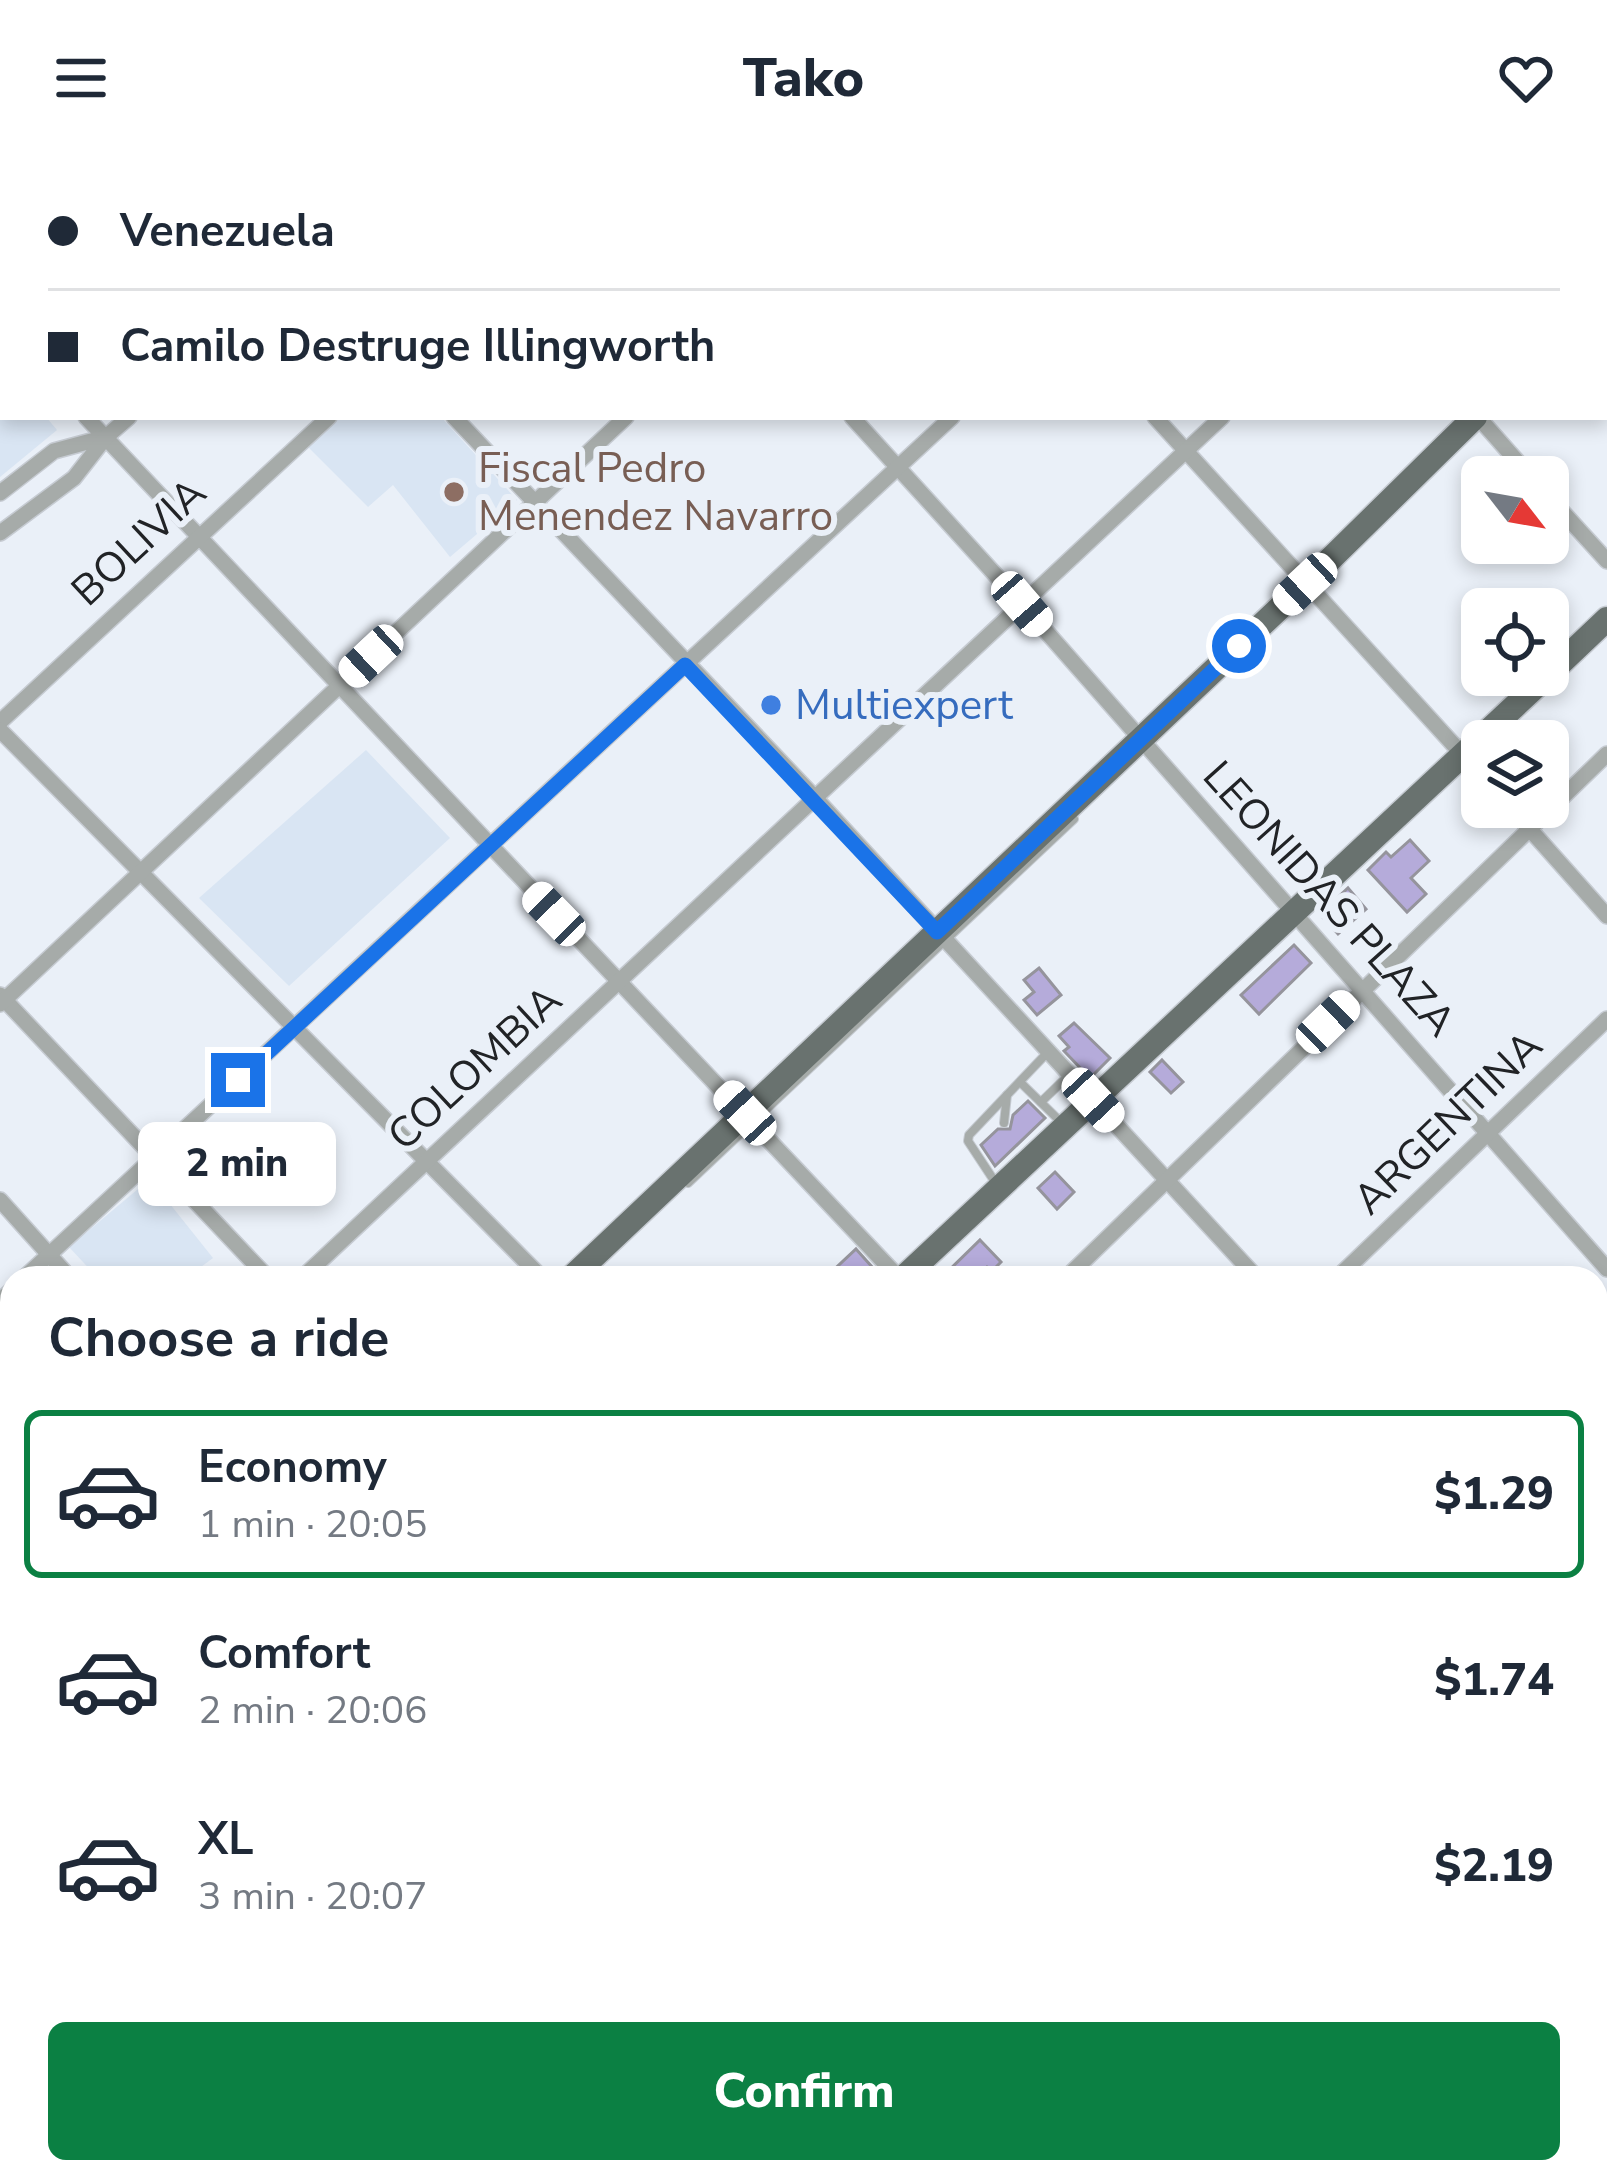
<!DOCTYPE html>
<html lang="en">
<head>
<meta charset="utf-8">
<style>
	:root { --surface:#fff; --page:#f2f2f3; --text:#1f2937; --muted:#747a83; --line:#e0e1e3; --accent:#0b8043 }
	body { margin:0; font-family:"Nunito Sans",sans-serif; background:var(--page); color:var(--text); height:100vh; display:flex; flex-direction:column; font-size:45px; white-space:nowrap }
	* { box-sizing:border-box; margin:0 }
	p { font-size:39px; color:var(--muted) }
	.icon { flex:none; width:66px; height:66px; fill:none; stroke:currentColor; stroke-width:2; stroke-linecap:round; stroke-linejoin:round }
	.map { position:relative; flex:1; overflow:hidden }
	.sheet { position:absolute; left:0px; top:1110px; width:1608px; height:918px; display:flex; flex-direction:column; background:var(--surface); border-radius:36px 36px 0 0; box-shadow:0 6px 18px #0003 }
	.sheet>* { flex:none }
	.top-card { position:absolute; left:0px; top:0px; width:1608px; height:264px; box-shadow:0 6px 18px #0003; display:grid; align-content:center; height:264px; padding:0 48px; background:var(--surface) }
	.needle { width:78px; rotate:121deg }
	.tools { position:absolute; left:1461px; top:300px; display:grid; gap:24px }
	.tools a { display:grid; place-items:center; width:108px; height:108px; border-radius:18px; background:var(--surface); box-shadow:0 6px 18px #0003; font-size:60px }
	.end { position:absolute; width:54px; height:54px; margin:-27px; border:15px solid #1a73e8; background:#fff; box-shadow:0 0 0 6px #fff }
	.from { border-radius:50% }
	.bubble { position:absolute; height:84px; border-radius:18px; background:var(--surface); box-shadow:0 6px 18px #0003; font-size:39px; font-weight:800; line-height:84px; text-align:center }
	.car { position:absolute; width:36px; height:72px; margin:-36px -18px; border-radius:15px; box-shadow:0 0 9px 3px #0007; background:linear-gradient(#fff 24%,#345 0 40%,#fff 0 76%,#345 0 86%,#fff 0) }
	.top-card b { display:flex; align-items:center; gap:42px; height:114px; font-size:45px }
	.top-card b+b { border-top:3px solid var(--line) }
	.top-card i { width:30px; height:30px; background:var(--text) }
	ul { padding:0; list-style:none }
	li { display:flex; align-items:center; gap:36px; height:168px; margin:0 24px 18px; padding:0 24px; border:6px solid transparent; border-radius:18px }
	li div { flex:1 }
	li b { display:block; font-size:45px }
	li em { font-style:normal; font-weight:800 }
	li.active { border-color:var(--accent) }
	li>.icon { width:108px; height:108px; stroke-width:1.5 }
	h2 { padding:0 48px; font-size:54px; line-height:144px }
	.button { display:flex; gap:24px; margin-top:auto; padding:24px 48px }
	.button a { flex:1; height:138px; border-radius:18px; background:var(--accent); color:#fff; font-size:48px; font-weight:800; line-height:138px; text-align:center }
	header { display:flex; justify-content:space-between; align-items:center; height:156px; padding:0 48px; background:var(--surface); font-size:54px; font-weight:800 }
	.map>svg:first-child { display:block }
</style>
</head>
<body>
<header><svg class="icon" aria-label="menu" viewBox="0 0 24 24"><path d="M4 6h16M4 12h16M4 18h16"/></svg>Tako<svg class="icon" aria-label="heart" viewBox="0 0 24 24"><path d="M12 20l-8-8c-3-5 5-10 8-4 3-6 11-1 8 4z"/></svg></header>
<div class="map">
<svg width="1607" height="2028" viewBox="0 0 1607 2028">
	<rect width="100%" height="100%" fill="#eaf0f8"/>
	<g fill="#d9e5f3">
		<path d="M0 206 3 261H46L57 274 0 321Z"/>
		<path d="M340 261H441L517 344 450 401 393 329 368 351 307 290Z"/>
		<path d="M366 594 450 682 289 830 199 742Z"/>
		<path d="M150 1023 213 1102 186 1122H98L69 1091Z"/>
		<path d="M450 2016H553L564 2028H437Z"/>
	</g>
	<g fill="#b5abda" stroke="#95949c" stroke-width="3">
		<path d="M1410 684 1429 705 1411 722 1426 738 1407 756 1368 714 1386 696 1391 701Z"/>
		<path d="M1348 732 1366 753 1338 778 1320 758Z"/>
		<path d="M1294 789 1311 807 1259 858 1241 839Z"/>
		<path d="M1039 812 1061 839 1037 859 1024 844 1034 836 1024 824Z"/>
		<path d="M1074 867 1110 902 1090 922 1064 895 1069 891 1059 880Z"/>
		<path d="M1162 904 1183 926 1171 937 1150 916Z"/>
		<path d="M1028 945 1045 962 995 1010 981 989 998 973H1010L1013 959Z"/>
		<path d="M1055 1016 1074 1036 1057 1053 1038 1032Z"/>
		<path d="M980 1084 1001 1106 992 1115 987 1111 976 1122H941Z"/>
		<path d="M856 1093 882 1122H825Z"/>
	</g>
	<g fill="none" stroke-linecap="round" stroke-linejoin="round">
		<g stroke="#c6cbd2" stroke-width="10">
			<g id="service">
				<path d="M1020 926 1064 969"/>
				<path d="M1041 946 1069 919"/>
				<path d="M1004 967 1007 939 1048 896"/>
				<path d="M995 1026 968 985 969 979 1007 939"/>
				<path d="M688 1027 1074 663"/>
			</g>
		</g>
		<g stroke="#c6cbd2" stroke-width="15">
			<g id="pedestrian">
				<path d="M154 3 157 0"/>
				<path d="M0 156 3 153"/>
			</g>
		</g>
		<g stroke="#c6cbd2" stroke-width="18">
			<g id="minor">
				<path d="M318 0 322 3"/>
				<path d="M624 0 627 3"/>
				<path d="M74 3 77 0"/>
				<path d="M608 3 611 0"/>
				<path d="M900 3 904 0"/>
				<path d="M1229 3 1232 0"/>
				<path d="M1498 3 1501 0"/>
				<path d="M0 5 3 7"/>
				<path d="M0 61 3 59"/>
				<path d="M0 172 3 175"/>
				<path d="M86 261 899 1122"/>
				<path d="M454 261 815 642 1257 1122"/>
				<path d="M852 261 1022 448 1607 1113"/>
				<path d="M1155 261 1482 620"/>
				<path d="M1478 261 1531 321"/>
				<path d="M0 337 54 295 106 281"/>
				<path d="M1548 340 1607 405"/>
				<path d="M0 377 74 322 106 281 129 261"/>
				<path d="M0 566 329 261"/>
				<path d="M0 574 542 1122"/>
				<path d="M1510 651 1607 760"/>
				<path d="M0 839 268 1122"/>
				<path d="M0 848 626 261"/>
				<path d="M0 1044 70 1122"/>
				<path d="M24 1122 952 261"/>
				<path d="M302 1122 1222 261"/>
				<path d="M1066 1122 1607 598"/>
				<path d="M1337 1122 1607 863"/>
				<path d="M0 1145 12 1134"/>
				<path d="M1596 1157 1607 1146"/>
				<path d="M0 1405 12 1394"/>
				<path d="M1596 1435 1607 1425"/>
				<path d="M1596 1490 1607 1502"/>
				<path d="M1596 1742 1607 1731"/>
				<path d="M1596 1848 1607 1859"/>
				<path d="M1596 1942 1607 1931"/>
				<path d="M310 2016 320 2028"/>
				<path d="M857 2016 868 2028"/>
				<path d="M1107 2016 1118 2028"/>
				<path d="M1419 2016 1431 2028"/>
				<path d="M123 2028 135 2016"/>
				<path d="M408 2028 420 2016"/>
				<path d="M701 2028 713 2016"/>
				<path d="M994 2028 1006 2016"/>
				<path d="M1305 2028 1317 2016"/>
				<path d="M1510 2028 1522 2016"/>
			</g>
		</g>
		<g stroke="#c6cbd2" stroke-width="24">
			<g id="secondary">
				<path d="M0 1360 12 1374"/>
				<path d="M580 2016 591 2028"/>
			</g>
		</g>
		<g stroke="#c6cbd2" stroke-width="27">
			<g id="primary">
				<path d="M1605 142 1607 140"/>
				<path d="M1548 519 1607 463"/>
				<path d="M571 1122 1305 428 1475 261"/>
				<path d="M903 1122 1548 519"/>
				<path d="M0 1661 12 1650"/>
				<path d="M0 1967 12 1956"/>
			</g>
		</g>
		<use href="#service" stroke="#a6aba9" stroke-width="8"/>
		<use href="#pedestrian" stroke="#a6aba9" stroke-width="12"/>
		<use href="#minor" stroke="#a6aba9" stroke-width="15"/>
		<use href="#secondary" stroke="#838987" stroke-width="21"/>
		<use href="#primary" stroke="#69726f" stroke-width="24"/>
	</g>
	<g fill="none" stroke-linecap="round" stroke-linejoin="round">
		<path stroke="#1a73e8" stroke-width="15" d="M238 924 685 509 937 776 1239 490"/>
	</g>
	<circle fill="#8d6e63" stroke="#eaf0f8" stroke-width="4.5" cx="454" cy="336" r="12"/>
	<circle fill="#3f7fe0" stroke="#eaf0f8" stroke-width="4.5" cx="771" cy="549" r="12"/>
	<g text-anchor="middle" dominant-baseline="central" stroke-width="12" stroke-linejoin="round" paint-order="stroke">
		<g font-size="42" fill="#785e54" stroke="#eaf0f8" text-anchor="start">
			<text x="478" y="312">Fiscal Pedro<tspan x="478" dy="48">Menendez Navarro</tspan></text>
		</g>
		<g font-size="42" fill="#212326" stroke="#eaf0f8">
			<text transform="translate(139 386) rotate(-43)">BOLIVIA</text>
			<text transform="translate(1329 743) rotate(48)">LEONIDAS PLAZA</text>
			<text transform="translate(475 912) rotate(-43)">COLOMBIA</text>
			<text transform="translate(1448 967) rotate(-44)">ARGENTINA</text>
		</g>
		<g font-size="42" fill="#366cbe" stroke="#eaf0f8" text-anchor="start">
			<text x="795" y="549">Multiexpert</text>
		</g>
	</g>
</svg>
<div class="tools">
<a><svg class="needle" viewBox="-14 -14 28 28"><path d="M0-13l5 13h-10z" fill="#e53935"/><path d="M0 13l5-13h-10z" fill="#747a83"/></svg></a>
<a><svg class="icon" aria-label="locate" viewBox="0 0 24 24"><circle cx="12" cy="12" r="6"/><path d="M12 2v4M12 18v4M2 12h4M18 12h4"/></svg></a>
<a><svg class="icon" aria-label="layers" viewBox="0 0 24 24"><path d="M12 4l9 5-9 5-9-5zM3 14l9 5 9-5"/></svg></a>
</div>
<i class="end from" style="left:1239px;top:490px"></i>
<i class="end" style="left:238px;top:924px"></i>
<div class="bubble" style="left:138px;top:966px;width:198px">2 min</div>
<i class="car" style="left:1305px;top:428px;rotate:227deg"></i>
<i class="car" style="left:1022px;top:448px;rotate:139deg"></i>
<i class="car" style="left:371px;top:500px;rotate:227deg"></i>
<i class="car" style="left:554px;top:758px;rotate:316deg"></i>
<i class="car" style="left:1328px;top:866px;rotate:46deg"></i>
<i class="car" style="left:1093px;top:944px;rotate:137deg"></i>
<i class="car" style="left:745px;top:957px;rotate:317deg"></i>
<div class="top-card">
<b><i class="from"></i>Venezuela</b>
<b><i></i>Camilo Destruge Illingworth</b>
</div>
<section class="sheet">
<h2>Choose a ride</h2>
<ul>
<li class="active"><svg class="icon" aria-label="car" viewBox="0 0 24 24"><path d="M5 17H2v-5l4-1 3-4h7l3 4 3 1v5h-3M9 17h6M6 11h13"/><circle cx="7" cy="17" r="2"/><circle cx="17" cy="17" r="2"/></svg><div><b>Economy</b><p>1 min · 20:05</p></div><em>$1.29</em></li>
<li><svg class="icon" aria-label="car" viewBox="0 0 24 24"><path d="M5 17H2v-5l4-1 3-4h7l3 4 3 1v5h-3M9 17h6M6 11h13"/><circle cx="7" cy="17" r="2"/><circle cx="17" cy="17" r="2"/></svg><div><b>Comfort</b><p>2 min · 20:06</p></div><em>$1.74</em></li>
<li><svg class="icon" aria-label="car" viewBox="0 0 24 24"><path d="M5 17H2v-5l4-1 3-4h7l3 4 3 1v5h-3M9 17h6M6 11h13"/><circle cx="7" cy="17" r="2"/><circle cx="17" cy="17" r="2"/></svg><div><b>XL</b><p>3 min · 20:07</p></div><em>$2.19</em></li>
</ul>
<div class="button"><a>Confirm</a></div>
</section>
</div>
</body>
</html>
